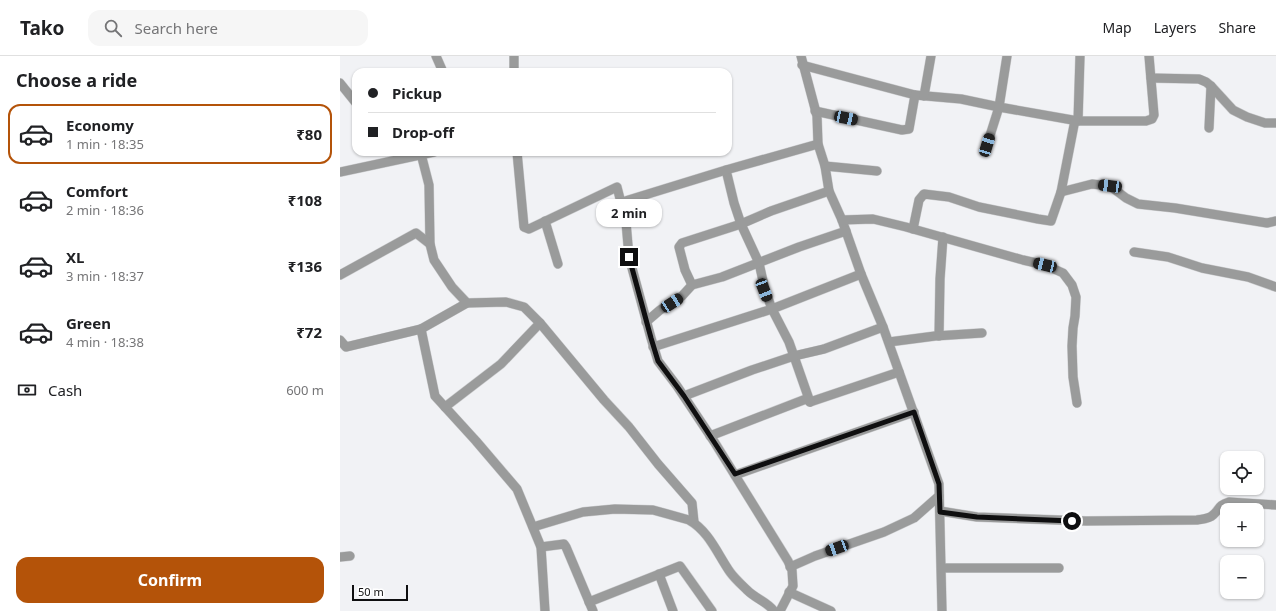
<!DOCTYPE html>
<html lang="en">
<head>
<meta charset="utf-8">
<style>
	:root { --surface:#fff; --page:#f6f6f6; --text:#202124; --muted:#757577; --line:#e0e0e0; --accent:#b45309 }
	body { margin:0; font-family:"Noto Sans",sans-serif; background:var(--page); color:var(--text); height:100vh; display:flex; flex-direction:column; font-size:15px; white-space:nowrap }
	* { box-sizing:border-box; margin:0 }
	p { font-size:13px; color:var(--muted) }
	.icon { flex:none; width:22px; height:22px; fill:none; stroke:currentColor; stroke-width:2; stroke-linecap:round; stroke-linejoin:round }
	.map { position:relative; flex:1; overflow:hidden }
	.drawer { display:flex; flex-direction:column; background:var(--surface); width:340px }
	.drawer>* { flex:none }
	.top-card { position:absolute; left:12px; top:12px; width:380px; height:88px; border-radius:12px; box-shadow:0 1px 3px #0004; display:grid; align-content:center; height:88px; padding:0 16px; background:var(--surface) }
	.tools { position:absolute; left:880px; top:395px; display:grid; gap:8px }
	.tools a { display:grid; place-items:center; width:44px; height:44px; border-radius:8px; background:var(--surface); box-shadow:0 1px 3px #0004; font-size:20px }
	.scale { position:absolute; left:12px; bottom:10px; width:56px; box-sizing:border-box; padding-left:4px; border:2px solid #0f0f10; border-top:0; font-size:11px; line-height:14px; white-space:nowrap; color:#0f0f10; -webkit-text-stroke:3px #fff; paint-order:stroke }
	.end { position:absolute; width:18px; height:18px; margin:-9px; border:5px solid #0f0f10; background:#fff; box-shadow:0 0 0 2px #fff }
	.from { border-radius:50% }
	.bubble { position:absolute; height:28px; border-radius:12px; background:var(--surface); box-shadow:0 1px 3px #0004; font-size:13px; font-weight:700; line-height:28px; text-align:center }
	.car { position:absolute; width:12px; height:24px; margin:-12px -6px; border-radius:5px; box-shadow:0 0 3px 1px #0007; background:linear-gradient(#222 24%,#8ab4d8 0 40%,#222 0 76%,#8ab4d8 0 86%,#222 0) }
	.top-card b { display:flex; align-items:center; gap:14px; height:38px; font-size:15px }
	.top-card b+b { border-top:1px solid var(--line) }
	.top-card i { width:10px; height:10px; background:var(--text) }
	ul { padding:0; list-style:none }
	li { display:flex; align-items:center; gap:12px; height:60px; margin:0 8px 6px; padding:0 8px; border:2px solid transparent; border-radius:12px }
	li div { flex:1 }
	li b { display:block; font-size:15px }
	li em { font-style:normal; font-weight:700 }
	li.current { border-color:var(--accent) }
	li>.icon { width:36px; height:36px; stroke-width:1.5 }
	h2 { padding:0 16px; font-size:18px; line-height:48px }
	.pay { display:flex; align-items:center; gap:10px; height:44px; padding:0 16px; font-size:15px }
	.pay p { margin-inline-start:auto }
	.primary-button { display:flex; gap:8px; margin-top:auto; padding:8px 16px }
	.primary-button a { flex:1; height:46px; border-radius:12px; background:var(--accent); color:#fff; font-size:16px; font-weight:700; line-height:46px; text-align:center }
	header { display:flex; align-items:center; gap:24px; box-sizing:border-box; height:56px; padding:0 20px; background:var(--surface); border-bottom:1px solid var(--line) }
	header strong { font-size:19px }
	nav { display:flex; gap:22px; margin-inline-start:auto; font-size:14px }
	.search { width:280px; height:36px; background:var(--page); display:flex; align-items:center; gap:10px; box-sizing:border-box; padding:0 14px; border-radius:12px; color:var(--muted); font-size:15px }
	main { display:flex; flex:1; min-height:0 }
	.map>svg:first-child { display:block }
</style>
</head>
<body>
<header>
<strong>Tako</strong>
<div class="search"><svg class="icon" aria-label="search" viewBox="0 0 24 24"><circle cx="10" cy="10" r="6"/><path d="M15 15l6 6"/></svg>Search here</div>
<nav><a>Map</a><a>Layers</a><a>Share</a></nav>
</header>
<main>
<section class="drawer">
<h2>Choose a ride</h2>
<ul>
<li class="current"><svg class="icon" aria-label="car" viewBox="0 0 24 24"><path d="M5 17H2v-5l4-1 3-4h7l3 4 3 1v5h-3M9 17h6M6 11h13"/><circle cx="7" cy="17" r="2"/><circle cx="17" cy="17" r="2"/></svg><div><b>Economy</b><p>1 min · 18:35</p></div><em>₹80</em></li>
<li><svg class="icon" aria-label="car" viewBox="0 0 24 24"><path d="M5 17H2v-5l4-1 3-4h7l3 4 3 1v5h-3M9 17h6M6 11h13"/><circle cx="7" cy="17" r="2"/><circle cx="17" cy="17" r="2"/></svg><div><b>Comfort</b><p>2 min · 18:36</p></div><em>₹108</em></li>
<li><svg class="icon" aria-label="car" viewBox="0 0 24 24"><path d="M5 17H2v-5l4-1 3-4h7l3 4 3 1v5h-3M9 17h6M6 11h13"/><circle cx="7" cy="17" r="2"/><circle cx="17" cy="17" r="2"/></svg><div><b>XL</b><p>3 min · 18:37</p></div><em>₹136</em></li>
<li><svg class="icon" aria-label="car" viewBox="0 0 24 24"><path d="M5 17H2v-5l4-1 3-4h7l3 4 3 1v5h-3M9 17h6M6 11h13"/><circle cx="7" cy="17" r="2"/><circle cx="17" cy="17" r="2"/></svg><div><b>Green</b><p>4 min · 18:38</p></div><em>₹72</em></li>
</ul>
<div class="pay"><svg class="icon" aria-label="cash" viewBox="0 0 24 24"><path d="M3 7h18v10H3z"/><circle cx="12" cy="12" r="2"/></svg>Cash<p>600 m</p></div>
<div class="primary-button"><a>Confirm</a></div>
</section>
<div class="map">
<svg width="936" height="555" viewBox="0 0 936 555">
	<rect width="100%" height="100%" fill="#f1f2f5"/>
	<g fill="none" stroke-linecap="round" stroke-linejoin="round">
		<g stroke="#cdced0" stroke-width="10">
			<g id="minor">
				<path d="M96 0 103 16"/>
				<path d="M461 0 477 60 478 88 485 110 489 135 502 164 521 218 543 271 599 428 602 555"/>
				<path d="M462 9 575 39 621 43 659 51 738 65H806L812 63 814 59 809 0"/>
				<path d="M174 16V0"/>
				<path d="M811 22 859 23 866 26 871 30 893 54 907 61 925 67H936"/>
				<path d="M0 27 16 47"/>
				<path d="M584 40 591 0"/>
				<path d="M475 55 562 74 569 73 575 39"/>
				<path d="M738 65 740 0"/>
				<path d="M869 72 871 30"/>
				<path d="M647 89 659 51 667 0"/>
				<path d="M177 96 184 171 189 173 277 131 286 166 289 201 311 282 318 305 337 330 375 387 448 505 452 514 453 530 440 555"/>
				<path d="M81 98 89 129 90 188 94 204 112 231 127 247 166 246 184 251 200 267 264 344 289 371 318 408 352 447 354 466"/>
				<path d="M485 110 537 115"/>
				<path d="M386 114 394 147 401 168 419 207 425 234 432 253 449 286 470 346"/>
				<path d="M0 116 94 96"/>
				<path d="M721 136 752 128 770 130 786 142 798 148 835 152 927 167 936 165"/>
				<path d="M282 146 386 114 478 88"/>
				<path d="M502 164 533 163 566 171 683 204 705 209 723 217 732 229 736 241 735 260 733 272 732 290 733 321 737 347"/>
				<path d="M205 165 218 208"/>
				<path d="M573 173 579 144 584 138 609 141 639 151 698 163 711 165 721 136 735 64"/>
				<path d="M794 196 828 201 862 212 908 221 936 231"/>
				<path d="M0 219 76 177 90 188"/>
				<path d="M352 229 345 214 339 191 342 187 401 168 431 155 489 135"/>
				<path d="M306 266 320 254 342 240 352 229 382 221 459 191 506 175"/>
				<path d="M81 273 127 247"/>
				<path d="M599 280 600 223 603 181"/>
				<path d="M0 284 6 291 81 273 95 340 136 385 177 433 201 491 205 555"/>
				<path d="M549 286 595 280 642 277"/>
				<path d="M313 291 432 253 521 218"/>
				<path d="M344 340 412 314 454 300 484 293 543 271"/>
				<path d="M470 346 559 316"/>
				<path d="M105 351 161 308 200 267"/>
				<path d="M370 380 466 343 470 346"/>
				<path d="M395 419 574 356"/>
				<path d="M600 455 637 461 746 465 857 464C862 463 869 463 873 459 881 452 877 450 889 446L936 449"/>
				<path d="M193 471 243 456 275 453 313 454 349 464C369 475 378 499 390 516 395 523 402 529 407 534 416 543 426 545 434 555"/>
				<path d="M201 491 224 488 226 491 253 555"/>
				<path d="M0 501 10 500"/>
				<path d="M450 511 475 500 544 476 574 462 599 440"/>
				<path d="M602 512H719"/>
				<path d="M319 518 333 555"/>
				<path d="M449 536 491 555"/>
				<path d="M249 546 340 510 372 555"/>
			</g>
		</g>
		<use href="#minor" stroke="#9a9b9b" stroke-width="9"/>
	</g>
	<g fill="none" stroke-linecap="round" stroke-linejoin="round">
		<path stroke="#0f0f10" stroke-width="5" d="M289 201 311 282 318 305 344 340 395 418 574 356 599 428 600 456 637 461 732 465"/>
	</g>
</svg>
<div class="tools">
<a><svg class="icon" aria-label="locate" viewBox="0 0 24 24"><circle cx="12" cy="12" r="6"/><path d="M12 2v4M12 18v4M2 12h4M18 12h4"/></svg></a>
<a>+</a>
<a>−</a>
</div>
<div class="scale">50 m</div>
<i class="end from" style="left:732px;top:465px"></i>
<i class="end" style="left:289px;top:201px"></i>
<div class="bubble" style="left:256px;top:143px;width:66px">2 min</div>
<i class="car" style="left:506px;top:62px;rotate:102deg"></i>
<i class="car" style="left:647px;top:89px;rotate:17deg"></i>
<i class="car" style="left:770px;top:130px;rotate:277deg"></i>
<i class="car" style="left:705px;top:209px;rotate:283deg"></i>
<i class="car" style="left:424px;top:234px;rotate:159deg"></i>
<i class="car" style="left:332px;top:247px;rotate:57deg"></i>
<i class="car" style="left:497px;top:492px;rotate:250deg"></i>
<div class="top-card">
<b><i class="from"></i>Pickup</b>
<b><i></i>Drop-off</b>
</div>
</div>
</main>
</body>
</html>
